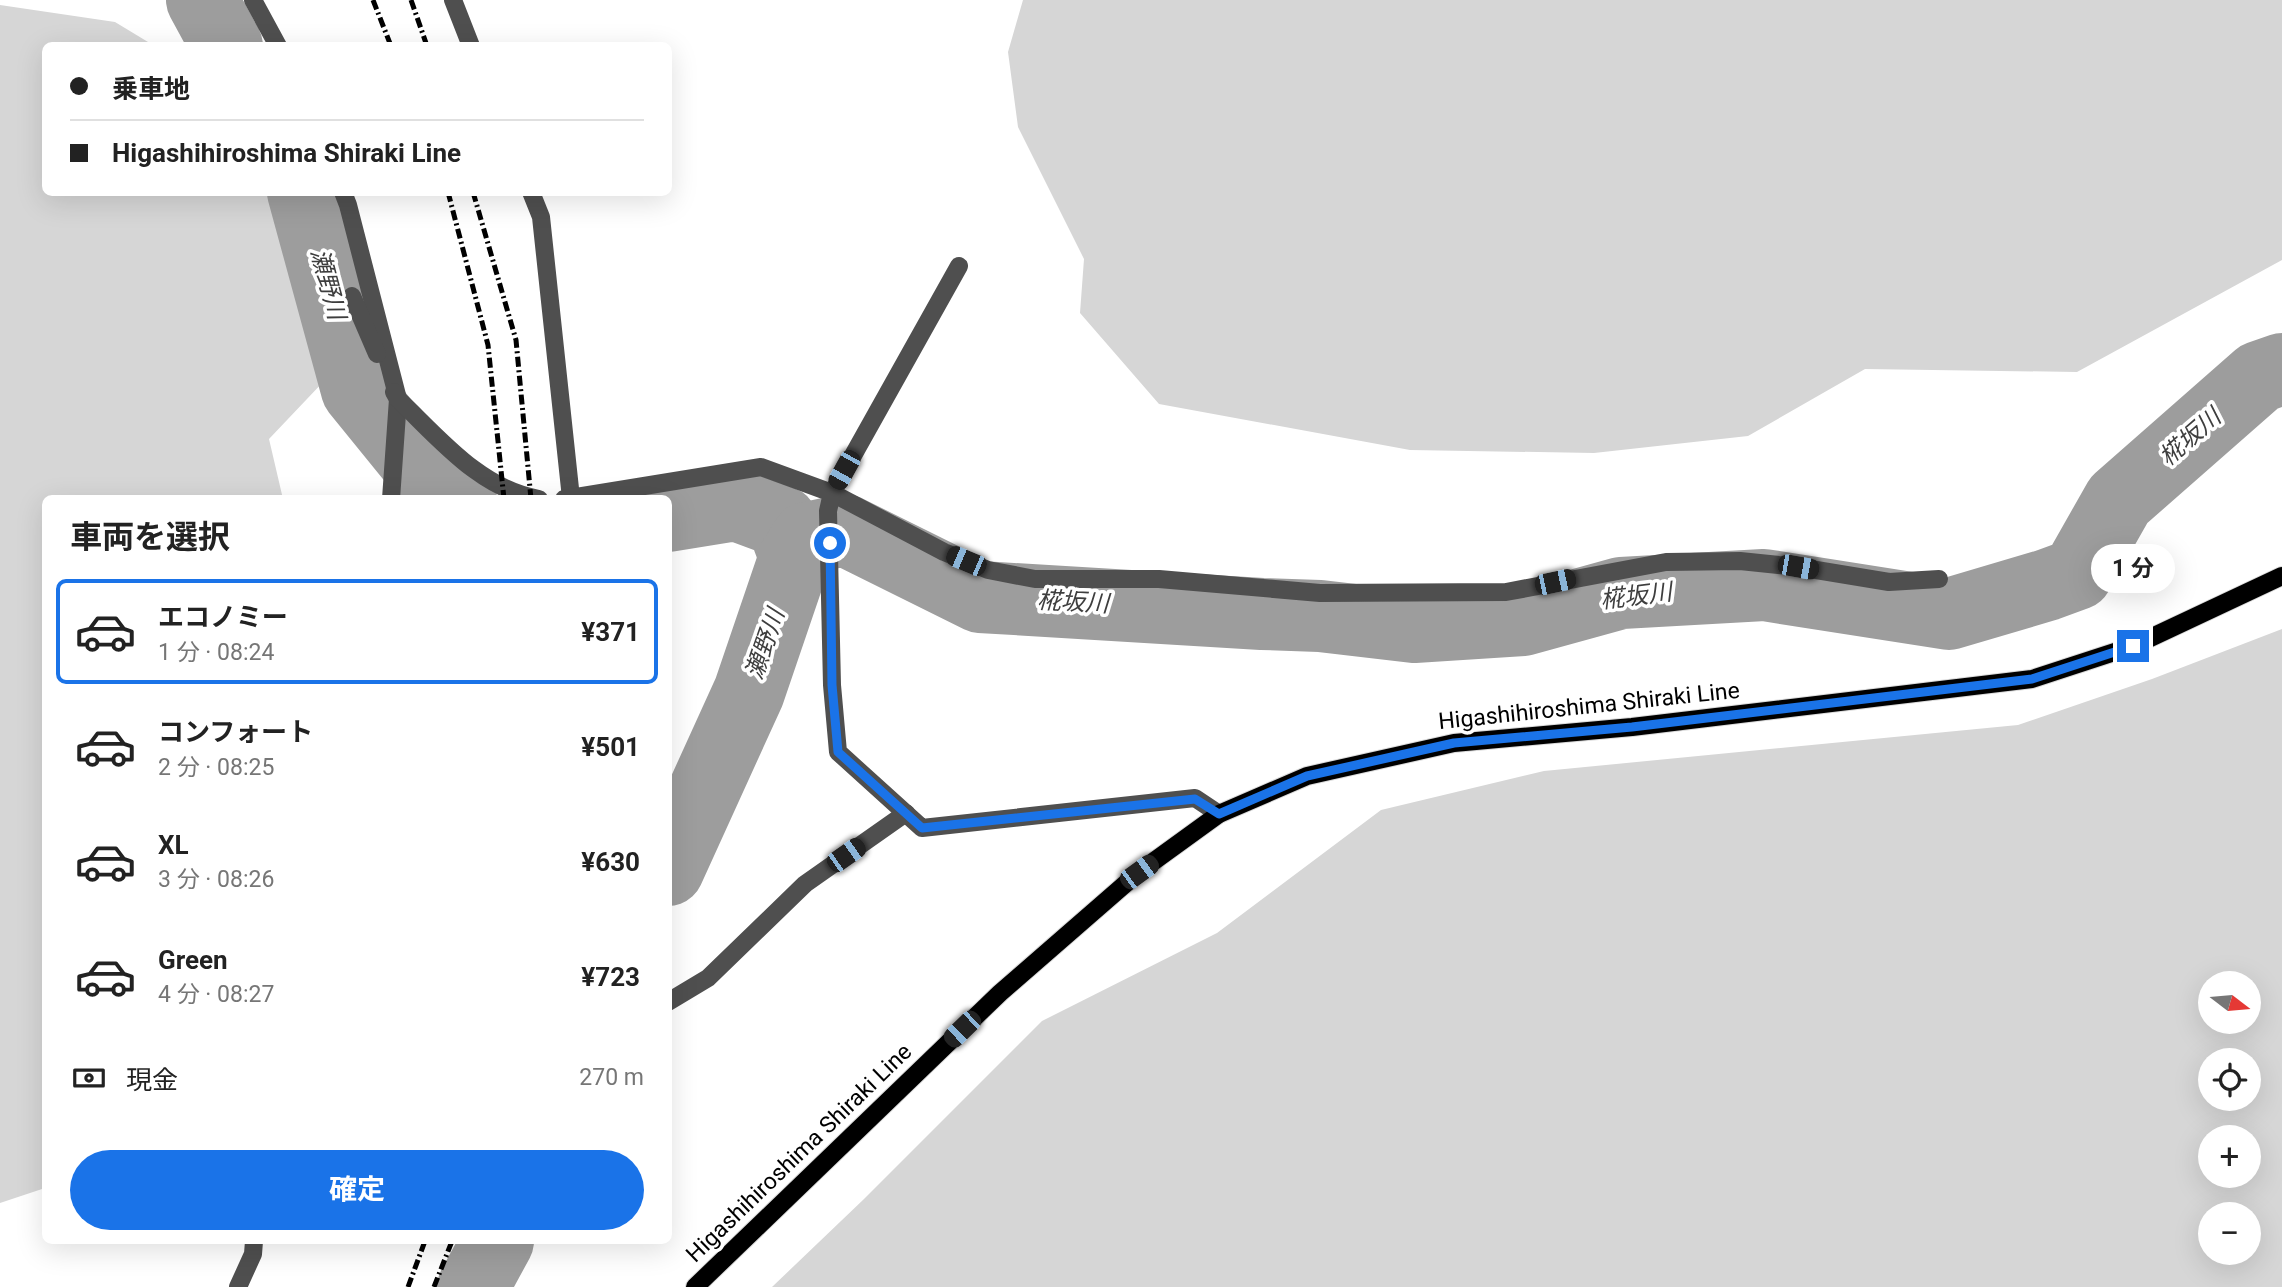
<!DOCTYPE html>
<html lang="ja">
<head>
<meta charset="utf-8">
<style>
	:root { --surface:#fff; --page:#f6f6f6; --text:#222; --muted:#767676; --line:#e0e0e0; --accent:#1a73e8 }
	body { margin:0; font-family:Roboto,"Noto Sans JP",sans-serif; background:var(--page); color:var(--text); height:100vh; display:flex; flex-direction:column; font-size:26px; white-space:nowrap }
	* { box-sizing:border-box; margin:0 }
	p { font-size:23px; color:var(--muted) }
	.icon { flex:none; width:38px; height:38px; fill:none; stroke:currentColor; stroke-width:2; stroke-linecap:round; stroke-linejoin:round }
	.map { position:relative; flex:1; overflow:hidden }
	.drawer { position:absolute; left:42px; top:495px; width:630px; height:749px; display:flex; flex-direction:column; background:var(--surface); border-radius:10px; box-shadow:0 7px 28px #0002 }
	.drawer>* { flex:none }
	.top-card { position:absolute; left:42px; top:42px; width:630px; height:154px; border-radius:10px; box-shadow:0 7px 28px #0002; display:grid; align-content:center; height:154px; padding:0 28px; background:var(--surface) }
	.needle { width:46px; rotate:106deg }
	.fabs { position:absolute; left:2198px; top:971px; display:grid; gap:14px }
	.fabs a { display:grid; place-items:center; width:63px; height:63px; border-radius:50%; background:var(--surface); box-shadow:0 7px 28px #0002; font-size:35px }
	.end { position:absolute; width:32px; height:32px; margin:-16px; border:9px solid #1a73e8; background:#fff; box-shadow:0 0 0 4px #fff }
	.from { border-radius:50% }
	.bubble { position:absolute; height:49px; border-radius:24px; background:var(--surface); box-shadow:0 7px 28px #0002; font-size:23px; font-weight:700; line-height:49px; text-align:center }
	.car { position:absolute; width:21px; height:42px; margin:-21px -10px; border-radius:9px; box-shadow:0 0 5px 2px #0007; background:linear-gradient(#222 24%,#8ab4d8 0 40%,#222 0 76%,#8ab4d8 0 86%,#222 0) }
	.top-card b { display:flex; align-items:center; gap:24px; height:66px; font-size:26px }
	.top-card b+b { border-top:2px solid var(--line) }
	.top-card i { width:18px; height:18px; background:var(--text) }
	ul { padding:0; list-style:none }
	li { display:flex; align-items:center; gap:21px; height:105px; margin:0 14px 10px; padding:0 14px; border:4px solid transparent; border-radius:10px }
	li div { flex:1 }
	li b { display:block; font-size:26px }
	li em { font-style:normal; font-weight:700 }
	li.active { border-color:var(--accent) }
	li>.icon { width:63px; height:63px; stroke-width:1.5 }
	h2 { padding:0 28px; font-size:32px; line-height:84px }
	.pay { display:flex; align-items:center; gap:18px; height:77px; padding:0 28px; font-size:26px }
	.pay p { margin-inline-start:auto }
	.action { display:flex; gap:14px; margin-top:auto; padding:14px 28px }
	.action a { flex:1; height:80px; border-radius:42px; background:var(--accent); color:#fff; font-size:28px; font-weight:700; line-height:80px; text-align:center }
	.map>svg:first-child { display:block }
</style>
</head>
<body>
<div class="map">
<svg width="2282" height="1287" viewBox="0 0 2282 1287">
	<rect width="100%" height="100%" fill="#fff"/>
	<g fill="#d6d6d6" fill-rule="evenodd">
		<path d="M1023 0H2282V260L2077 372 1865 369 1748 436 1594 453 1410 450 1159 404 1080 313 1084 259 1018 127 1008 52Z"/>
		<path d="M0 5 115 22 153 45 46 46V192L275 193 330 308 325 380 269 439 283 499H46L45 1188 0 1203Z"/>
		<path d="M2282 629V1287H772L864 1199 1042 1021 1217 933 1381 810 1544 771 2018 725 2152 679ZM2210 984H2249V1022H2210ZM2210 1060H2249V1099H2210ZM2210 1138H2249V1176H2210ZM2210 1214H2249V1253H2210Z"/>
	</g>
	<g fill="none" stroke-linecap="round" stroke-linejoin="round">
		<g stroke="#9d9d9d" stroke-width="72">
			<path d="M202 0 227 46"/>
			<path d="M303 192 357 390 422 470 461 499"/>
			<path d="M668 516 736 505 782 522 795 557"/>
			<path d="M668 870 749 692 795 557 807 538 845 530 980 597 1262 614 1320 616 1414 627 1523 620 1621 593 1764 585 1949 614 2047 585 2077 574 2119 500 2259 377 2282 369"/>
			<path d="M473 1287 498 1241"/>
		</g>
		<g stroke="#dbdbdb" stroke-width="20">
			<path id="major" d="M695 1287 1000 993 1139 872 1219 814 1307 776 1454 743 1632 727 2032 679 2133 646 2282 576"/>
		</g>
		<g stroke="#4f4f4f" stroke-width="18">
			<path d="M253 0 278 46"/>
			<path d="M453 0 471 46"/>
			<path d="M343 192 348 205 398 399 391 499"/>
			<path d="M531 192 541 217 571 498"/>
			<path d="M959 266 832 493 944 552 988 570 1035 579H1159L1320 593 1506 592 1666 562 1740 561 1798 567 1889 582 1939 579"/>
			<path d="M352 296 377 354"/>
			<path d="M394 392 398 399C439 438 480 489 539 499"/>
			<path d="M564 499 761 467 832 493 828 511 832 685 838 752 922 828 1195 798 1219 814"/>
			<path d="M668 1002 708 978 805 884 906 813"/>
			<path d="M238 1287 253 1254 254 1241"/>
		</g>
		<use href="#major" stroke="#000" stroke-width="18"/>
		<g stroke="#000" stroke-width="5" stroke-dasharray="10 3.5 2 3.5" stroke-linecap="butt">
			<path d="M373 0 391 46"/>
			<path d="M411 0 427 46"/>
			<path d="M448 192 488 345 504 499"/>
			<path d="M473 192 516 340 531 499"/>
			<path d="M408 1287 425 1241"/>
			<path d="M434 1287 452 1241"/>
		</g>
	</g>
	<g fill="none" stroke-linecap="round" stroke-linejoin="round">
		<path stroke="#1a73e8" stroke-width="9" d="M830 543 832 685 838 752 922 828 1195 799 1219 814 1307 776 1454 743 1632 727 2032 679 2133 646"/>
	</g>
	<g text-anchor="middle" dominant-baseline="central" stroke-width="7" stroke-linejoin="round" paint-order="stroke">
		<g font-size="23" fill="#000" stroke="#fff">
			<text transform="translate(1589 706) rotate(-6)">Higashihiroshima Shiraki Line</text>
			<text transform="translate(799 1153) rotate(-44)">Higashihiroshima Shiraki Line</text>
		</g>
		<g font-size="24" font-style="italic" fill="#3e3e3e" stroke="#fff">
			<text transform="translate(328 284) rotate(75)">瀬野川</text>
			<text transform="translate(2190 437) rotate(-41)">椛坂川</text>
			<text transform="translate(1636 596) rotate(-7)">椛坂川</text>
			<text transform="translate(1073 602) rotate(3)">椛坂川</text>
			<text transform="translate(765 644) rotate(-71)">瀬野川</text>
		</g>
	</g>
</svg>
<div class="fabs">
<a><svg class="needle" viewBox="-14 -14 28 28"><path d="M0-13l5 13h-10z" fill="#e53935"/><path d="M0 13l5-13h-10z" fill="#767676"/></svg></a>
<a><svg class="icon" aria-label="locate" viewBox="0 0 24 24"><circle cx="12" cy="12" r="6"/><path d="M12 2v4M12 18v4M2 12h4M18 12h4"/></svg></a>
<a>+</a>
<a>−</a>
</div>
<i class="end from" style="left:830px;top:543px"></i>
<i class="end" style="left:2133px;top:646px"></i>
<div class="bubble" style="left:2091px;top:544px;width:84px">1 分</div>
<i class="car" style="left:844px;top:470px;rotate:209deg"></i>
<i class="car" style="left:966px;top:561px;rotate:293deg"></i>
<i class="car" style="left:1798px;top:567px;rotate:100deg"></i>
<i class="car" style="left:1555px;top:582px;rotate:78deg"></i>
<i class="car" style="left:846px;top:855px;rotate:55deg"></i>
<i class="car" style="left:1139px;top:872px;rotate:54deg"></i>
<i class="car" style="left:962px;top:1029px;rotate:226deg"></i>
<div class="top-card">
<b><i class="from"></i>乗車地</b>
<b><i></i>Higashihiroshima Shiraki Line</b>
</div>
<section class="drawer">
<h2>車両を選択</h2>
<ul>
<li class="active"><svg class="icon" aria-label="car" viewBox="0 0 24 24"><path d="M5 17H2v-5l4-1 3-4h7l3 4 3 1v5h-3M9 17h6M6 11h13"/><circle cx="7" cy="17" r="2"/><circle cx="17" cy="17" r="2"/></svg><div><b>エコノミー</b><p>1 分 · 08:24</p></div><em>¥371</em></li>
<li><svg class="icon" aria-label="car" viewBox="0 0 24 24"><path d="M5 17H2v-5l4-1 3-4h7l3 4 3 1v5h-3M9 17h6M6 11h13"/><circle cx="7" cy="17" r="2"/><circle cx="17" cy="17" r="2"/></svg><div><b>コンフォート</b><p>2 分 · 08:25</p></div><em>¥501</em></li>
<li><svg class="icon" aria-label="car" viewBox="0 0 24 24"><path d="M5 17H2v-5l4-1 3-4h7l3 4 3 1v5h-3M9 17h6M6 11h13"/><circle cx="7" cy="17" r="2"/><circle cx="17" cy="17" r="2"/></svg><div><b>XL</b><p>3 分 · 08:26</p></div><em>¥630</em></li>
<li><svg class="icon" aria-label="car" viewBox="0 0 24 24"><path d="M5 17H2v-5l4-1 3-4h7l3 4 3 1v5h-3M9 17h6M6 11h13"/><circle cx="7" cy="17" r="2"/><circle cx="17" cy="17" r="2"/></svg><div><b>Green</b><p>4 分 · 08:27</p></div><em>¥723</em></li>
</ul>
<div class="pay"><svg class="icon" aria-label="cash" viewBox="0 0 24 24"><path d="M3 7h18v10H3z"/><circle cx="12" cy="12" r="2"/></svg>現金<p>270 m</p></div>
<div class="action"><a>確定</a></div>
</section>
</div>
</body>
</html>
